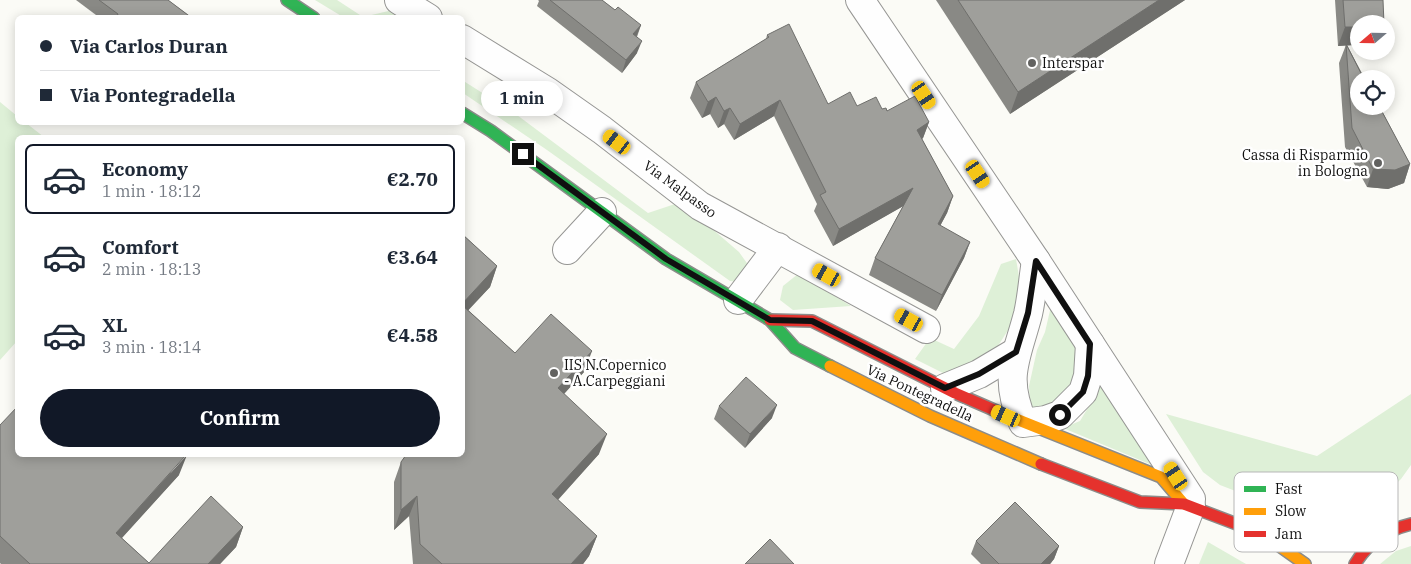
<!DOCTYPE html>
<html lang="en">
<head>
<meta charset="utf-8">
<style>
	:root { --surface:#fff; --page:#f6f6f7; --text:#1f2937; --muted:#747a83; --line:#e0e1e3; --accent:#111827 }
	body { margin:0; font-family:"IBM Plex Serif",serif; background:var(--page); color:var(--text); height:100vh; display:flex; flex-direction:column; font-size:19px; white-space:nowrap }
	* { box-sizing:border-box; margin:0 }
	p { font-size:16px; color:var(--muted) }
	.icon { flex:none; width:28px; height:28px; fill:none; stroke:currentColor; stroke-width:2; stroke-linecap:round; stroke-linejoin:round }
	.map { position:relative; flex:1; overflow:hidden }
	.side { position:absolute; left:15px; top:135px; width:450px; height:322px; display:flex; flex-direction:column; background:var(--surface); border-radius:8px; box-shadow:0 2px 12px #0003 }
	.side>* { flex:none }
	.hud { position:absolute; left:15px; top:15px; width:450px; height:110px; border-radius:8px; box-shadow:0 2px 12px #0003; display:grid; align-content:center; height:110px; padding:0 25px; background:var(--surface) }
	.needle { width:32px; rotate:250deg }
	.controls { position:absolute; left:1350px; top:15px; display:grid; gap:10px }
	.controls a { display:grid; place-items:center; width:45px; height:45px; border-radius:50%; background:var(--surface); box-shadow:0 2px 12px #0003; font-size:25px }
	.end { position:absolute; width:22px; height:22px; margin:-11px; border:6px solid #101010; background:#fff; box-shadow:0 0 0 2px #fff }
	.from { border-radius:50% }
	.bubble { position:absolute; height:35px; border-radius:18px; background:var(--surface); box-shadow:0 2px 12px #0003; font-size:16px; font-weight:800; line-height:35px; text-align:center }
	.car { position:absolute; width:15px; height:30px; margin:-15px -8px; border-radius:6px; box-shadow:0 0 4px 1px #0007; background:linear-gradient(#f5c518 24%,#345 0 40%,#f5c518 0 76%,#345 0 86%,#f5c518 0) }
	.hud b { display:flex; align-items:center; gap:18px; height:48px; font-size:19px }
	.hud b+b { border-top:1px solid var(--line) }
	.hud i { width:12px; height:12px; background:var(--text) }
	ul { padding:9px 0 0; list-style:none }
	li { display:flex; align-items:center; gap:15px; height:70px; margin:0 10px 8px; padding:0 15px; border:2px solid transparent; border-radius:8px }
	li div { flex:1 }
	li b { display:block; font-size:19px }
	li em { font-style:normal; font-weight:800 }
	li.active { border-color:var(--accent) }
	li>.icon { width:45px; height:45px; stroke-width:1.5 }
	.button { display:flex; gap:10px; margin-top:auto; padding:10px 25px }
	.button a { flex:1; height:58px; border-radius:30px; background:var(--accent); color:#fff; font-size:20px; font-weight:800; line-height:58px; text-align:center }
	.map>svg:first-child { display:block }
</style>
</head>
<body>
<div class="map">
<svg width="1411" height="564" viewBox="0 0 1411 564">
	<rect width="100%" height="100%" fill="#fbfbf6"/>
	<g fill="#def0d7">
		<path d="M315 0H337L363 17 397 9 410 17H343Z"/>
		<path d="M462 80 517 115 648 213 681 202 739 252 749 266 738 282 730 281 547 150 463 93Z"/>
		<path d="M0 102 17 116 18 122 26 123 44 137 18 138 17 341 0 360Z"/>
		<path d="M1016 259 1021 288 1012 324 996 349 982 359 945 374 915 359 930 338 954 349 979 316 1001 264Z"/>
		<path d="M798 274 851 306 793 310 780 300 783 286Z"/>
		<path d="M1052 302 1077 344 1076 386 1040 418 1030 403 1029 386 1037 350 1045 332Z"/>
		<path d="M1100 373 1152 465 1063 428 1080 421 1098 391Z"/>
		<path d="M1411 394V465L1401 479 1381 498 1364 507 1338 512 1279 508 1220 485 1203 472 1166 414 1317 456Z"/>
		<path d="M1208 542 1246 564H1199Z"/>
		<path d="M1411 546V564H1380L1396 551Z"/>
	</g>
	<g fill="none" stroke-linecap="round" stroke-linejoin="round">
		<g stroke="#969694" stroke-width="30">
			<g id="street">
				<path d="M399 0 428 18"/>
				<path d="M860 0 1036 261 1191 499"/>
				<path d="M462 39 548 92 602 130 700 206 926 329"/>
				<path d="M567 250 602 212"/>
				<path d="M1036 261C1033 278 1032 297 1028 314 1016 360 1003 376 1023 423L1046 420 1060 415 1083 392 1088 376 1090 344"/>
				<path d="M738 300 778 247"/>
				<path d="M945 388 979 374 1016 352"/>
				<path d="M1169 564 1191 506"/>
			</g>
		</g>
		<g stroke="#8c8c8a" stroke-width="14">
			<g id="fast">
				<path d="M287 0 314 18"/>
				<path d="M462 113 491 131 666 259 770 320 795 348 830 366"/>
			</g>
		</g>
		<g stroke="#8c8c8a" stroke-width="14">
			<g id="slow">
				<path d="M830 366 930 416 1041 464"/>
				<path d="M1001 413 1161 477 1184 504"/>
				<path d="M1242 526 1264 535 1305 564"/>
				<path d="M1268 536 1316 542 1376 539"/>
			</g>
		</g>
		<g stroke="#8c8c8a" stroke-width="14">
			<g id="jam">
				<path d="M770 320 812 321 955 393 1001 413"/>
				<path d="M1041 464 1140 502 1184 504 1242 526"/>
				<path d="M1355 564C1368 542 1386 530 1411 524"/>
			</g>
		</g>
		<use href="#street" stroke="#fefefe" stroke-width="28"/>
		<use href="#fast" stroke="#30b455" stroke-width="11"/>
		<use href="#slow" stroke="#ff9f0a" stroke-width="11"/>
		<use href="#jam" stroke="#e5322d" stroke-width="11"/>
	</g>
	<g fill="#898985">
		<path d="M76 0H168L192 18H100Z"/>
		<path d="M538 0H602L615 10 641 25 637 37V53L622 73 537 6 539 1Z"/>
		<path d="M936 0H1185L1010 114Z"/>
		<path d="M1335 0H1383L1359 24V45H1347L1410 164 1404 183 1388 189 1367 187 1345 147 1339 63 1346 45 1338 46Z"/>
		<path d="M767 35 828 104 882 109 929 122 923 138 922 139 953 196 947 213 940 226 970 242 964 258 936 311 869 275 875 258 903 206 833 246 814 211 817 204 774 116 734 140 724 124 718 128 710 114 702 118 690 98 696 82 766 39Z"/>
		<path d="M462 234 497 266 490 287 468 310 515 353 584 372 564 394 599 454 558 500 597 536 589 556 583 564H413L409 516 394 530V482L401 462 462 455Z"/>
		<path d="M719 406 772 418 745 448 714 419Z"/>
		<path d="M0 425 179 475 122 538 149 563 243 527 236 547 220 564H1L0 563Z"/>
		<path d="M976 541 1059 546 1054 559 1050 564H981L971 554Z"/>
	</g>
	<g fill="#6f6f6c">
		<path d="M1159 0H1185L1010 114 1018 92Z"/>
		<path d="M641 25 636 37 633 34Z"/>
		<path d="M1345 27H1359V45L1338 46Z"/>
		<path d="M642 41 637 53 622 73 626 60Z"/>
		<path d="M716 97 710 114 702 118 708 102Z"/>
		<path d="M780 100 774 116 734 140 740 124Z"/>
		<path d="M730 108 724 124 718 128 724 111Z"/>
		<path d="M929 122 923 138 911 146 917 130Z"/>
		<path d="M1410 164 1404 183 1388 189 1367 187 1373 169Z"/>
		<path d="M913 188 907 204 833 246 839 229Z"/>
		<path d="M953 196 947 213 932 241 938 224Z"/>
		<path d="M970 242 964 258 936 311 942 295Z"/>
		<path d="M497 266 490 287 462 317V304Z"/>
		<path d="M592 351 584 372 550 409 558 388Z"/>
		<path d="M777 405 772 418 745 448 750 434Z"/>
		<path d="M607 434 599 454 544 515 552 494Z"/>
		<path d="M187 455 179 475 108 553 116 533Z"/>
		<path d="M417 496 409 516 394 530 401 510Z"/>
		<path d="M243 527 236 547 220 564H208Z"/>
		<path d="M597 536 589 556 583 564H571Z"/>
		<path d="M1059 546 1054 559 1050 564H1041Z"/>
	</g>
	<g fill="#9f9f9b" stroke="#6f6f6c">
		<path d="M99 0H168L192 18H116L118 14Z"/>
		<path d="M550 0H602L615 10 618 7 641 25 633 34 642 41 626 60Z"/>
		<path d="M958 0H1159L1018 92Z"/>
		<path d="M1343 0H1383L1384 24H1359V27H1345Z"/>
		<path d="M789 24 828 104 850 92 857 106 876 97 882 109 886 108 887 111 915 96 929 122 917 130 953 196 938 224 970 242 942 295 875 258 913 188 839 229 820 195 826 192 780 100 740 124 730 108 724 111 716 97 708 102 696 82 769 37 767 35Z"/>
		<path d="M1346 44 1364 79H1359V106H1379L1410 164 1395 170 1373 169 1352 128Z"/>
		<path d="M462 234 497 266 462 304Z"/>
		<path d="M462 305 515 353 551 314 592 351 558 388 607 434 552 494 597 536 571 564H442L420 544 417 496 401 510V462L406 455H462Z"/>
		<path d="M746 377 777 405 750 434 719 406Z"/>
		<path d="M18 406V455H186L116 533 149 563 211 496 243 527 208 564H30L0 536V425Z"/>
		<path d="M1015 502 1059 546 1041 564H999L976 541Z"/>
		<path d="M770 539 794 564H745Z"/>
	</g>
	<g fill="none" stroke-linecap="round" stroke-linejoin="round">
		<path stroke="#101010" stroke-width="6" d="M523 154 666 259 770 320 812 321 945 388 979 374 1016 352 1028 313 1036 261 1090 344 1088 376 1083 392 1060 415"/>
	</g>
	<g fill="#626260" stroke="#fff" stroke-width="2">
		<circle cx="1032" cy="63" r="5"/>
		<circle cx="1378" cy="163" r="5"/>
		<circle cx="554" cy="373" r="5"/>
	</g>
	<g text-anchor="middle" dominant-baseline="central" stroke-width="5" stroke-linejoin="round" paint-order="stroke">
		<g font-size="14" fill="#101010" stroke="#fff" text-anchor="start">
			<text x="1042" y="63">Interspar</text>
			<text x="1368" y="155" text-anchor="end">Cassa di Risparmio<tspan x="1368" dy="16">in Bologna</tspan></text>
			<text x="564" y="365">IIS N.Copernico<tspan x="564" dy="16">- A.Carpeggiani</tspan></text>
		</g>
		<g font-size="14" fill="#101010" stroke="#fff">
			<text transform="translate(680 189) rotate(36)">Via Malpasso</text>
			<text transform="translate(920 393) rotate(25)">Via Pontegradella</text>
		</g>
	</g>
	<rect x="1234" y="472" width="164" height="80" rx="8" fill="#fff" stroke="#b7b7b7" stroke-width="1"/>
	<rect x="1244" y="486" width="22" height="6" fill="#30b455"/>
	<rect x="1244" y="508" width="22" height="7" fill="#ff9f0a"/>
	<rect x="1244" y="531" width="22" height="6" fill="#e5322d"/>
	<g font-size="14" fill="#101010">
		<text x="1275" y="494">Fast</text>
		<text x="1275" y="516">Slow</text>
		<text x="1275" y="539">Jam</text>
	</g>
</svg>
<div class="controls">
<a><svg class="needle" viewBox="-14 -14 28 28"><path d="M0-13l5 13h-10z" fill="#e53935"/><path d="M0 13l5-13h-10z" fill="#747a83"/></svg></a>
<a><svg class="icon" aria-label="locate" viewBox="0 0 24 24"><circle cx="12" cy="12" r="6"/><path d="M12 2v4M12 18v4M2 12h4M18 12h4"/></svg></a>
</div>
<i class="end from" style="left:1060px;top:415px"></i>
<i class="end" style="left:523px;top:154px"></i>
<div class="bubble" style="left:481px;top:81px;width:82px">1 min</div>
<i class="car" style="left:924px;top:95px;rotate:146deg"></i>
<i class="car" style="left:617px;top:142px;rotate:307deg"></i>
<i class="car" style="left:978px;top:174px;rotate:146deg"></i>
<i class="car" style="left:827px;top:275px;rotate:299deg"></i>
<i class="car" style="left:909px;top:320px;rotate:299deg"></i>
<i class="car" style="left:1006px;top:416px;rotate:294deg"></i>
<i class="car" style="left:1176px;top:476px;rotate:327deg"></i>
<div class="hud">
<b><i class="from"></i>Via Carlos Duran</b>
<b><i></i>Via Pontegradella</b>
</div>
<section class="side">
<ul>
<li class="active"><svg class="icon" aria-label="car" viewBox="0 0 24 24"><path d="M5 17H2v-5l4-1 3-4h7l3 4 3 1v5h-3M9 17h6M6 11h13"/><circle cx="7" cy="17" r="2"/><circle cx="17" cy="17" r="2"/></svg><div><b>Economy</b><p>1 min · 18:12</p></div><em>€2.70</em></li>
<li><svg class="icon" aria-label="car" viewBox="0 0 24 24"><path d="M5 17H2v-5l4-1 3-4h7l3 4 3 1v5h-3M9 17h6M6 11h13"/><circle cx="7" cy="17" r="2"/><circle cx="17" cy="17" r="2"/></svg><div><b>Comfort</b><p>2 min · 18:13</p></div><em>€3.64</em></li>
<li><svg class="icon" aria-label="car" viewBox="0 0 24 24"><path d="M5 17H2v-5l4-1 3-4h7l3 4 3 1v5h-3M9 17h6M6 11h13"/><circle cx="7" cy="17" r="2"/><circle cx="17" cy="17" r="2"/></svg><div><b>XL</b><p>3 min · 18:14</p></div><em>€4.58</em></li>
</ul>
<div class="button"><a>Confirm</a></div>
</section>
</div>
</body>
</html>
